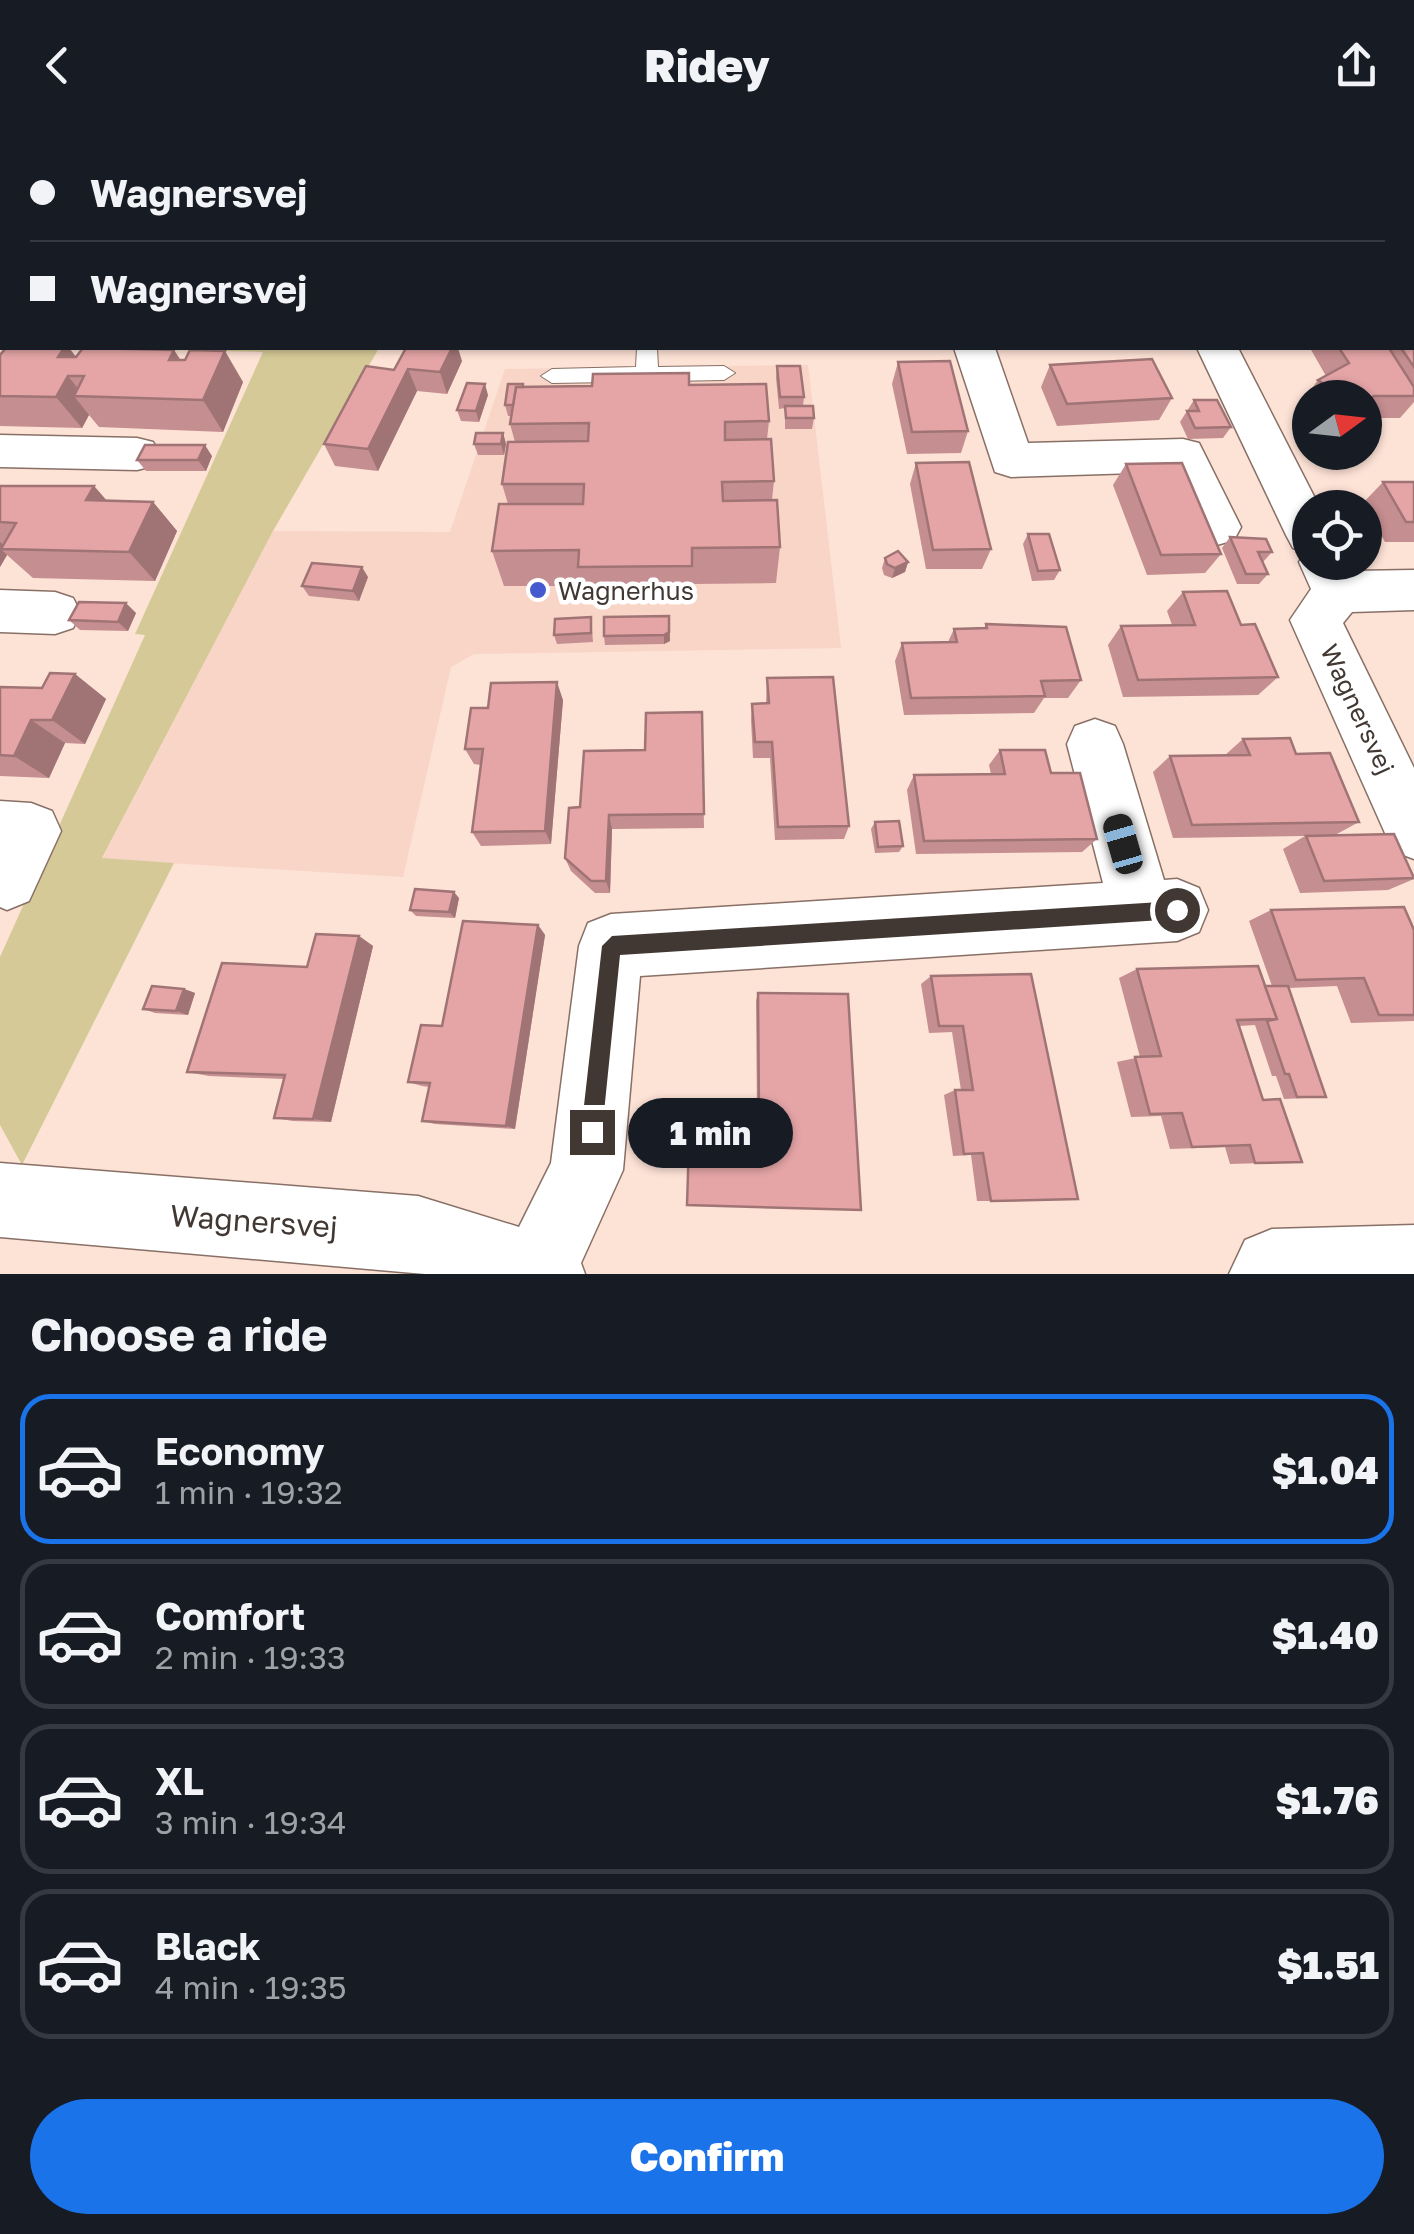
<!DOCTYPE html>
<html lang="en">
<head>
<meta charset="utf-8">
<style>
	:root { --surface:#171b24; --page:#242831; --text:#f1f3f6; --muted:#9ea1a6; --line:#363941; --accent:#1a73e8 }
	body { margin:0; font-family:"Golos Text",sans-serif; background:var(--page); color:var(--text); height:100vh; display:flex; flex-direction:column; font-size:38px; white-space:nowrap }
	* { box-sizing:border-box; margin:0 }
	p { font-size:32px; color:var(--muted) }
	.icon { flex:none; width:55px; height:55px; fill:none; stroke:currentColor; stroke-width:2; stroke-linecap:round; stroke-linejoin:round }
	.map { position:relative; height:1144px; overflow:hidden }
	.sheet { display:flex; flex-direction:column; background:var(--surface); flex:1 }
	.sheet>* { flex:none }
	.top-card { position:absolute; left:0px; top:0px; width:1415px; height:220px; box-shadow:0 2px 8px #0004; display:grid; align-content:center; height:220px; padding:0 30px; background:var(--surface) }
	.needle { width:65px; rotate:75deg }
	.buttons { position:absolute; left:1292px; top:250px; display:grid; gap:20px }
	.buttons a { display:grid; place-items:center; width:90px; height:90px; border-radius:50%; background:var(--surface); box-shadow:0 2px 8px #0004; font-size:50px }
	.end { position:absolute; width:45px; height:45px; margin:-22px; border:12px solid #423833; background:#fff; box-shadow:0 0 0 5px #fff }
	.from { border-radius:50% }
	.bubble { position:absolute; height:70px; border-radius:35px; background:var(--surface); box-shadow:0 2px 8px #0004; font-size:32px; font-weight:800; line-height:70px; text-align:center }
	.car { position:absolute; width:30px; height:60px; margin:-30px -15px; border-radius:12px; box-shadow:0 0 8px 2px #0007; background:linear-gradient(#222 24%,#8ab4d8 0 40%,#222 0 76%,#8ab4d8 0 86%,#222 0) }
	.top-card b { display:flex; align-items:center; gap:35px; height:95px; font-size:38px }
	.top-card b+b { border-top:2px solid var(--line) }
	.top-card i { width:25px; height:25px; background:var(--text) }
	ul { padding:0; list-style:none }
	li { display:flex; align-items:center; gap:30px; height:150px; margin:0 20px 15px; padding:0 10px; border:5px solid var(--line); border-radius:30px }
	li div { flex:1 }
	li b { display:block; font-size:38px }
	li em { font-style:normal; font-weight:800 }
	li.on { border-color:var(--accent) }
	li>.icon { width:90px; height:90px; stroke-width:1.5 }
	h2 { padding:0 30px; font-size:45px; line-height:120px }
	.primary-button { display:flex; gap:20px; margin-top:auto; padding:20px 30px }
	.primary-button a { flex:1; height:115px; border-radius:60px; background:var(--accent); color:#fff; font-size:40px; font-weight:800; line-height:115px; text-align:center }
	header { display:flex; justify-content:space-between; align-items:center; height:130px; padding:0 30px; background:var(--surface); font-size:45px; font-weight:800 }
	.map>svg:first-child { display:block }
</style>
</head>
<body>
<header><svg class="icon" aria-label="back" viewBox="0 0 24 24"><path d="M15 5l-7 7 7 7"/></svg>Ridey<svg class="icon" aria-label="share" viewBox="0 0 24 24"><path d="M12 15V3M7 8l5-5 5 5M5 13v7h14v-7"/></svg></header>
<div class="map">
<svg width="1414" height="1144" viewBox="0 0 1414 1144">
	<rect width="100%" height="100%" fill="#fde2d6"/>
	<path fill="#f8d5c6" d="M808 235 841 518 474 524 451 537 403 747 102 729 273 401 450 402 505 239Z"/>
	<path fill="#d5ca97" d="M60 218H379L273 401 102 728 174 733 22 1035 0 995V827L145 505 135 504 263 222Z"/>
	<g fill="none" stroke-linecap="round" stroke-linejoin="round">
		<g stroke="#887066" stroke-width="2">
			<path id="lane" d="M637 218H657L658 237 724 236 735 243 724 250 552 253 541 246 552 239 636 237Z"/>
		</g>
		<g stroke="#887066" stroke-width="3">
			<g id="street">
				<path d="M1170 0H1204L1206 2H1172Z"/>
				<rect x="1412" y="167" width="2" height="26"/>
				<path d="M954 218H995L1028 313 1183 309 1199 313 1241 397 1234 410 1217 415 1200 410 1168 342 1011 347 995 342Z"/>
				<path d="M1197 218H1238L1320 378H1310V432H1349L1353 441 1414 440V480L1352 482 1343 493 1414 638V729L1393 721 1290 490 1311 459 1299 432 1305 422 1293 418 1286 405Z"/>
				<path d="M0 305 137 308 153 312 160 324 153 336 137 340 0 337Z"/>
				<path d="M0 460 55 462 73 468 81 483 73 498 55 504 0 502Z"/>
				<path d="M1095 589 1115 596 1123 614 1164 750 1177 749 1199 758 1208 780 1199 802 1177 811 640 846 623 1040 581 1133 585 1144H425L0 1107V1033L418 1066 519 1097 551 1033 579 816 588 793 611 784 1103 753 1067 614 1075 596Z"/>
				<path d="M0 671 31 673 52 681 61 701 29 771 7 780 0 777Z"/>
				<path d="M1414 1095V1144H1229L1245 1110 1272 1099Z"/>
			</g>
		</g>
		<use href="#lane" fill="#fff" fill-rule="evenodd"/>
		<use href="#street" fill="#fff" fill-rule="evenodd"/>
	</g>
	<g fill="#c58e90">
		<path d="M0 0H13L14 2H2V81H0Z"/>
		<path d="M194 0H278L277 2H196Z"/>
		<path d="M340 0H447L446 1 432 2H341Z"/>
		<rect x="675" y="0" width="171" height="2"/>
		<path d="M909 0H966L965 2H908Z"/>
		<path d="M1028 0H1159L1158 2H1084V1Z"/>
		<rect x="1412" y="112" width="2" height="48"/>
		<path d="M1414 208V272L1400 288H1365V268H1310V278L1302 272 1318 250 1326 246 1310 218H1412Z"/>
		<path d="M6 218H69L76 227 136 219 181 230 243 252 223 302 99 297 89 285 82 298 0 296V225Z"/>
		<path d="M462 231 447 264 417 261 378 341 335 336 324 314 394 240Z"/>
		<path d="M898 232 968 301 961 323 907 324 892 254Z"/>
		<path d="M1050 235 1172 268 1159 290 1057 296 1041 257Z"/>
		<path d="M777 236 804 267 803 276 814 288 812 299H785V278L779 279 776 248Z"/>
		<path d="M690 255 769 291 767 309 774 351 772 370 780 417 776 453 693 454V471L585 472 582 456H504L492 421 508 374 502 354 515 312 510 294 511 286H508L505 275 524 257Z"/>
		<path d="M488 265 479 292 461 291 457 280Z"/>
		<path d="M1194 270 1231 297 1223 308 1188 309 1180 292Z"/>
		<path d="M503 303 506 314 504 325H478L474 314Z"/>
		<path d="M212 326 206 341H146L137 330Z"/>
		<path d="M916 333 991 419 982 439H926L910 354Z"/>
		<path d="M1126 334 1221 424 1205 443 1147 445 1113 355Z"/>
		<path d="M1383 352H1414V412H1385L1363 373Z"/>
		<path d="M0 356H94L107 371 153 372 177 401 155 451 33 448 7 425 0 437Z"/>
		<path d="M1028 404 1060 440 1054 450 1032 451 1023 414Z"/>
		<path d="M1230 407 1272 422 1263 432 1268 444 1259 454H1237L1222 418Z"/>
		<path d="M885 428 908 432 905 442 892 448 884 445 882 438Z"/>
		<path d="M368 447 359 471 309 466 302 456Z"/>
		<path d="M1183 462 1278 547 1258 565 1123 567 1108 515 1121 496 1172 495 1167 481Z"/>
		<path d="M136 483 128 501 80 500 69 490Z"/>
		<path d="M669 486 670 511 664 514 605 515 604 506Z"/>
		<path d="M591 487 593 512 557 514 554 505Z"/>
		<path d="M986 494 1081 550 1068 568H1044L1034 583 904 585 895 531 902 513 948 512 954 499 984 498Z"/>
		<path d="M75 544 106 569 85 614 65 613 49 648 0 646V557L42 558Z"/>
		<path d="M767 548 849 696 844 709 775 710 770 628H753L751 590 752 574 766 573Z"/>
		<path d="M563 570 551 714 481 716 472 702 481 635 474 634 465 619 488 578Z"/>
		<path d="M702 582 704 698 612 699 610 763H595L571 741 565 728 580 677 645 620Z"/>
		<path d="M1243 609 1296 624 1359 692 1335 705 1414 749 1388 760 1300 763 1283 719 1305 706 1173 708 1153 642 1170 626H1224Z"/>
		<path d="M1000 620 1097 709 1082 722 916 724 907 660 914 645 991 644 989 635Z"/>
		<path d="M875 692 903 716 899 722 875 723 871 699Z"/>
		<path d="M459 768 455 788 416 786 410 780Z"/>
		<path d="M1271 780 1414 800V891L1351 893 1337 856 1288 858 1326 967 1284 969 1276 946H1272L1255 895 1239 896 1263 970 1302 1032 1230 1034 1225 1017 1170 1019 1161 986 1131 987 1117 932 1140 927 1119 848 1137 839 1272 856 1249 791Z"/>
		<path d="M538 795 545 805 515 999 435 994 422 991 429 957 422 956 408 952 442 896Z"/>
		<path d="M359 806 373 816 331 992 293 991 274 988 284 949 209 946 187 942 307 837Z"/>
		<path d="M1031 844 991 1071H977L971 1025 953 1026 944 965 955 960H961L952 902 929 903 921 854 931 846Z"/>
		<path d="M184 859 195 863 188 885 155 883 143 879Z"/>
		<path d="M758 863 861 1080 757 982 756 871Z"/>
	</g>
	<g fill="#a07475">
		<path d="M0 0H13L14 2H2V32L0 29Z"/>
		<path d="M2 45V61L0 58V46Z"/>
		<path d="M64 218H69L91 246 58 227Z"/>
		<path d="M452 218H458L462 231 447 264 440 242Z"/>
		<path d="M174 220 195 252 169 230Z"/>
		<path d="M225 221 243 252 223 302 203 270Z"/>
		<path d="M408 239 417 261 378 341 368 319Z"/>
		<path d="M68 246 84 266H74L89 285 82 298 56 267Z"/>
		<path d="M485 254 488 265 479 292 476 281Z"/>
		<path d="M503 303 506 314 504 325 501 314Z"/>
		<path d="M205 315 212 326 206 341 198 330Z"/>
		<path d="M94 356 120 386 86 370Z"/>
		<path d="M153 372 177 401 155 451 129 422Z"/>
		<path d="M0 412 8 419H1L7 425 0 437Z"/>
		<path d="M908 432 905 442 892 448 895 438Z"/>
		<path d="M362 437 368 447 359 471 353 461Z"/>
		<path d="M126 473 136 483 128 501 118 492Z"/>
		<path d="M669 486 670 511 664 514V505Z"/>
		<path d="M75 544 106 569 85 614 52 590Z"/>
		<path d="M557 552 563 570 551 714 545 701Z"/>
		<path d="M31 590 65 613 49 648 14 626Z"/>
		<path d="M609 685 612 699 610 763 606 751Z"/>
		<path d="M454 762 459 768 455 788 449 782Z"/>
		<path d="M538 795 545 805 515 999 506 996Z"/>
		<path d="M359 806 373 816 331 992 313 989Z"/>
		<path d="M184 859 195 863 188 885 176 881Z"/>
	</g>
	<g fill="#e5a5a7" stroke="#a07475" stroke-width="2.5">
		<rect x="583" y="0" width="40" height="2"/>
		<path d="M736 0H794L736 2Z"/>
		<path d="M797 0H846V2H798Z"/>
		<path d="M0 10H2V45L0 46Z"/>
		<path d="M1412 208H1414V237L1401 218H1412Z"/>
		<path d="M6 218H64L58 227H76L83 218 174 220 169 230H185L190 220 225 221 203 270 74 266 84 246H68L56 267 0 266V225Z"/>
		<path d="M406 218H452L440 242 408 239 368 319 324 314 366 236 394 240Z"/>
		<path d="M1339 218H1389L1414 257V266H1374L1365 271V268H1344L1318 250 1349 233Z"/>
		<path d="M1152 229 1172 268 1067 274 1050 235Z"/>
		<path d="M950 231 968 301 912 302 898 232Z"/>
		<path d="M777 236H800L804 267H780Z"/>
		<path d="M689 243V255L766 254 769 291 725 292V310L771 309 774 351 722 352 723 371 777 370 780 417 692 418V436L578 437 579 420 492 421 499 374H583L584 354H502L508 312 588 311 589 293 510 294 516 257 592 256 593 244Z"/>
		<path d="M467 253 485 254 476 281 457 280Z"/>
		<path d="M508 254H523V257H516L513 275H505Z"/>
		<path d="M1194 270H1217L1231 297 1195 298 1187 281H1199Z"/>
		<path d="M785 276H813L814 288H786Z"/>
		<path d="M476 303H503L501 314H474Z"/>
		<path d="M145 315H205L198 330H137Z"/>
		<path d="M969 332 991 419 933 420 916 333Z"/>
		<path d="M1182 333 1221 424 1161 425 1126 334Z"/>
		<path d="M1383 352H1414V392H1406Z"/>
		<path d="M0 356H94L86 370 153 372 129 422 1 419 16 393 0 392Z"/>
		<path d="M1028 404H1049L1060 440 1038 441Z"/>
		<path d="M1230 407 1266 409 1272 422H1258L1268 444H1246Z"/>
		<path d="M898 421 908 432 895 438 887 434 885 428Z"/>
		<path d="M312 433 362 437 353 461 302 456Z"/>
		<path d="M1227 461 1241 495 1255 494 1278 547 1138 550 1121 496 1195 495 1183 462Z"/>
		<path d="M79 472 126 473 118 492 69 490Z"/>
		<path d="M669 486V502L664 505 604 506V487Z"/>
		<path d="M591 487V503L554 505 555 489Z"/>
		<path d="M986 494 1066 497 1081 550 1041 551 1045 566 911 568 902 513 957 512 954 499 987 498Z"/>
		<path d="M50 543 75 544 52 590H31L14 626 0 625V557L42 558Z"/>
		<path d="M833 547 849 696 778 697 772 612H755L752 574 769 573 767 548Z"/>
		<path d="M557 552 545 701 472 702 483 619H465L471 578H488L491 553Z"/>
		<path d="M702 582 704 684 609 685 606 751H591L565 728 569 678 580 677 584 621 645 620 646 583Z"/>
		<path d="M1290 608 1296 624 1330 623 1359 692 1192 695 1170 626 1250 625 1243 609Z"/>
		<path d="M1000 620H1045L1051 643H1080L1097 709 924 711 914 645 1005 644Z"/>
		<path d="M899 691 903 716 878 717 875 692Z"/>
		<path d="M1394 704 1414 748 1324 751 1306 706Z"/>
		<path d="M415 759 454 762 449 782 410 780Z"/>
		<path d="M1404 777 1414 800V885H1379L1364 848 1296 850 1271 780Z"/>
		<path d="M463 791 538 795 506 996 422 991 430 953 408 952 421 895 442 896Z"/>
		<path d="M316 804 359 806 313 989 274 988 285 945 187 942 222 833 307 837Z"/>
		<path d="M1258 836 1277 889 1237 890 1263 970 1280 969 1302 1032 1255 1033 1250 1015 1192 1017 1182 983 1150 984 1135 927 1161 926 1137 839Z"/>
		<path d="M1031 844 1078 1069 991 1071 983 1023 964 1024 955 960H973L963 896H939L931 846Z"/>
		<path d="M152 856 184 859 176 881 143 879Z"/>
		<path d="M1265 856H1288L1326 967H1297L1289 944H1285L1267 891 1277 889Z"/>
		<path d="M758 863 848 864 861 1080 687 1075 690 980 759 982Z"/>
	</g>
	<path fill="#423833" d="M1177 771 1186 780 1177 789 620 825 602 1002 599 1010 592 1013 584 1010 581 1002 602 816 612 806Z"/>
	<circle fill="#455ace" stroke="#fff" stroke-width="4" cx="538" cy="460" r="10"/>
	<g text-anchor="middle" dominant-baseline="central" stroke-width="9" stroke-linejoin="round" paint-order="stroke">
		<g font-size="25" fill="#423833" stroke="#fff" text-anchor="start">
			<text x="558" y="460">Wagnerhus</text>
		</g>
		<g font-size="25" fill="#423833" stroke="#fff">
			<text transform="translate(1358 579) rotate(65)">Wagnersvej</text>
		</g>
		<g font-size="30" fill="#423833" stroke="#fff">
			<text transform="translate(254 1091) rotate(4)">Wagnersvej</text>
		</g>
	</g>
</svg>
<div class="buttons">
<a><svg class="needle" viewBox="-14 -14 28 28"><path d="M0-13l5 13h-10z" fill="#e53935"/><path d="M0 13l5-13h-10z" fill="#9ea1a6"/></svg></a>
<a><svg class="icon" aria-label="locate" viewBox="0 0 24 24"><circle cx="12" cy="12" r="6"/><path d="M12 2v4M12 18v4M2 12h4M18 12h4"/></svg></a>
</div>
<i class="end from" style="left:1177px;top:780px"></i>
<i class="end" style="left:592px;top:1002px"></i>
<div class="bubble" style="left:628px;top:968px;width:165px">1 min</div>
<i class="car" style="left:1123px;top:714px;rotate:344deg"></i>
<div class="top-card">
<b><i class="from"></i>Wagnersvej</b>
<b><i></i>Wagnersvej</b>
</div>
</div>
<section class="sheet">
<h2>Choose a ride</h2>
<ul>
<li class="on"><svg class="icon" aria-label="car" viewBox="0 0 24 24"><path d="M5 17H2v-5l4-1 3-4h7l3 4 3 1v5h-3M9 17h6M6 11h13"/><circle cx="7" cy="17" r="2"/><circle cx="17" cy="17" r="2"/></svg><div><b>Economy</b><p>1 min · 19:32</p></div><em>$1.04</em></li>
<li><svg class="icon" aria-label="car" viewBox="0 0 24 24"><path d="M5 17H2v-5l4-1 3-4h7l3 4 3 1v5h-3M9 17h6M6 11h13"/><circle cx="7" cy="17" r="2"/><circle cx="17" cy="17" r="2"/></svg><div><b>Comfort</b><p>2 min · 19:33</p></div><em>$1.40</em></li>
<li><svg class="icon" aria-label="car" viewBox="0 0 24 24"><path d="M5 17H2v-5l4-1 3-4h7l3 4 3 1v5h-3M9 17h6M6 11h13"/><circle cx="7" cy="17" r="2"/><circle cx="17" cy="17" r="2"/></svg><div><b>XL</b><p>3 min · 19:34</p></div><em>$1.76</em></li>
<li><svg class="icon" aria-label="car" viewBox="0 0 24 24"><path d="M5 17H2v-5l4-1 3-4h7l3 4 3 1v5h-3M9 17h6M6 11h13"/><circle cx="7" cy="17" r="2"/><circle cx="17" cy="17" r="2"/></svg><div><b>Black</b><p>4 min · 19:35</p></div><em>$1.51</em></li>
</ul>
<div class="primary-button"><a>Confirm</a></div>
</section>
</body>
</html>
